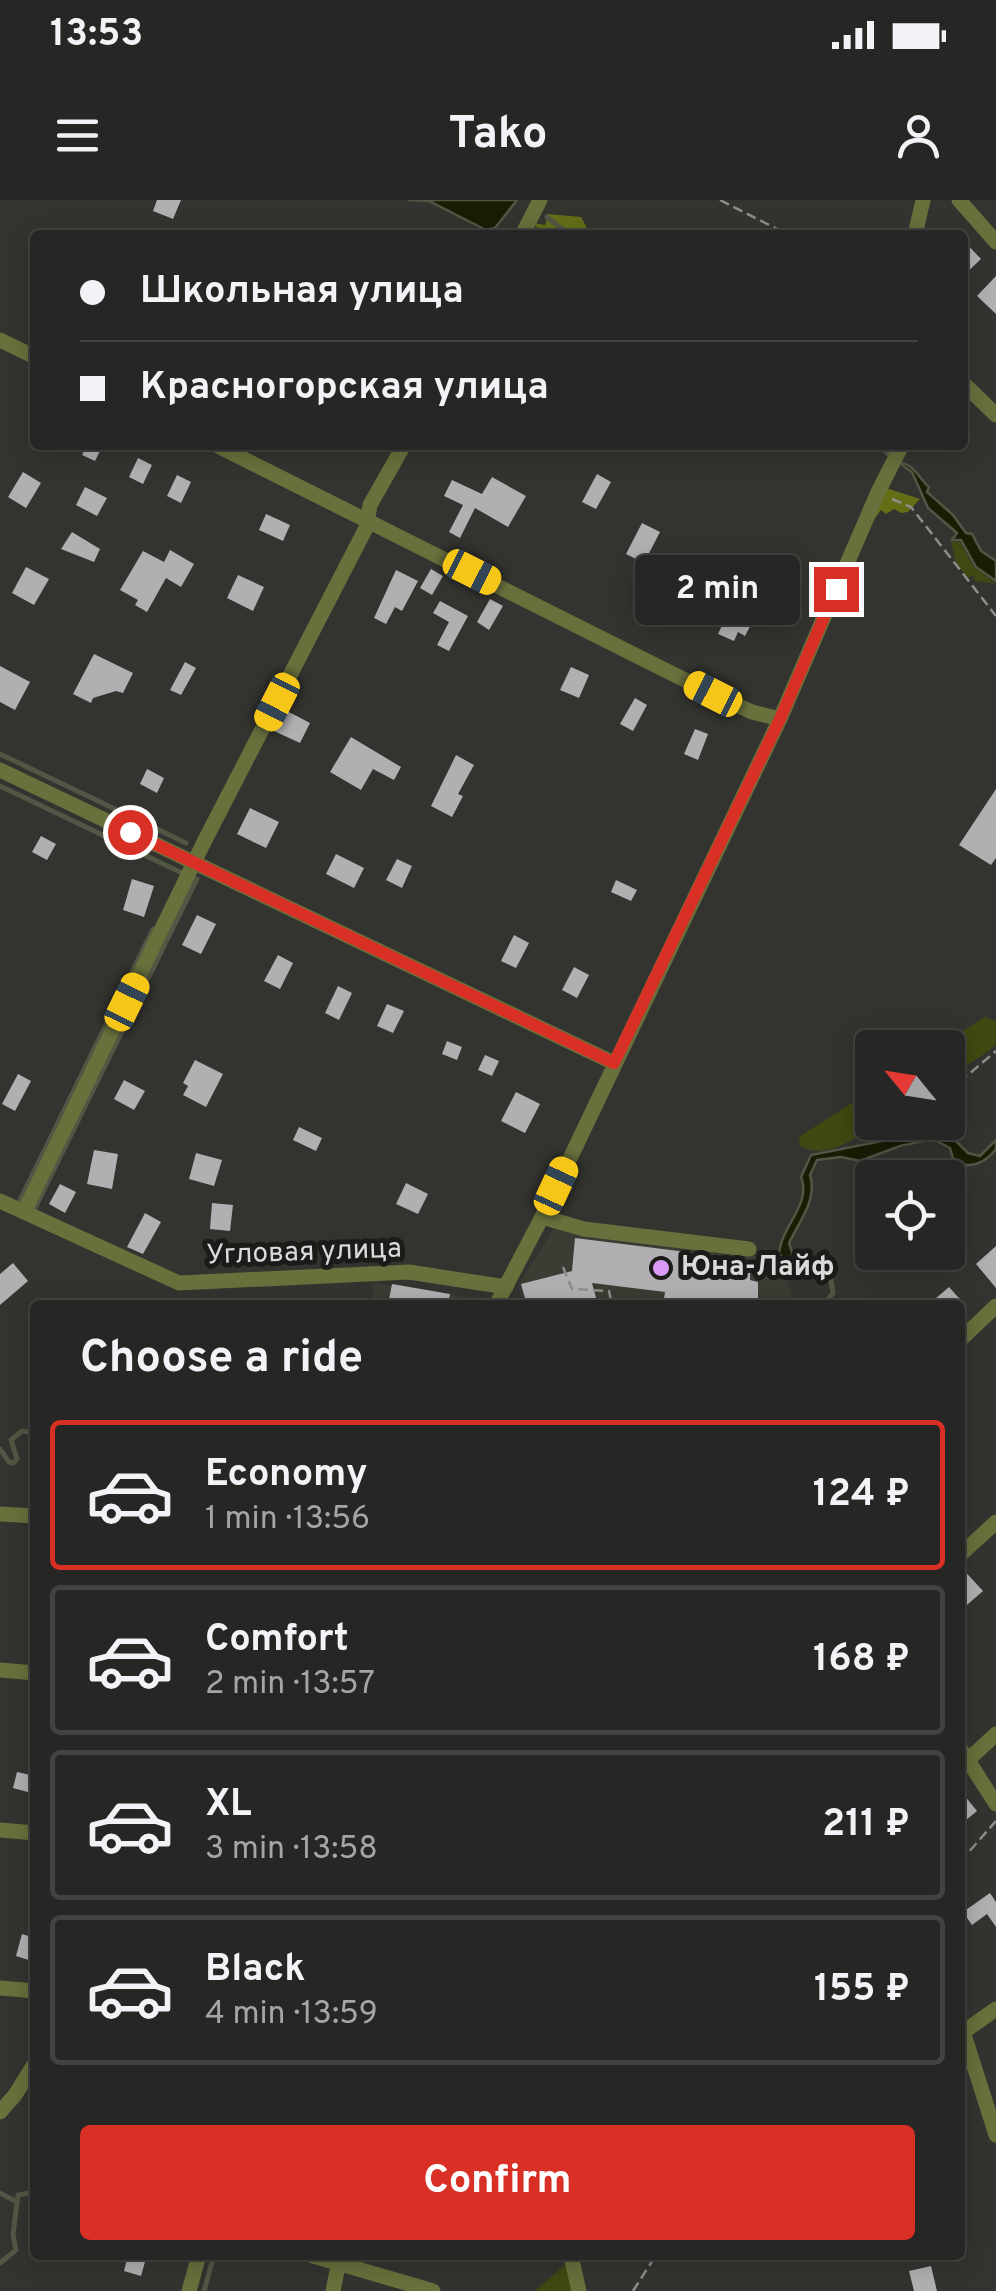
<!DOCTYPE html>
<html lang="en">
<head>
<meta charset="utf-8">
<style>
	:root { --surface:#262624; --page:#323231; --text:#f1f3f6; --muted:#a4a5a6; --line:#424341; --accent:#d93025 }
	body { margin:0; font-family:Overpass,sans-serif; background:var(--page); color:var(--text); height:100vh; display:flex; flex-direction:column; font-size:38px; white-space:nowrap }
	* { box-sizing:border-box; margin:0 }
	p { font-size:32px; color:var(--muted) }
	.icon { flex:none; width:55px; height:55px; fill:none; stroke:currentColor; stroke-width:2; stroke-linecap:round; stroke-linejoin:round }
	.map { position:relative; flex:1; overflow:hidden }
	.details { position:absolute; left:30px; top:1100px; width:935px; height:960px; display:flex; flex-direction:column; background:var(--surface); border-radius:10px; box-shadow:0 5px 25px #0003,0 0 0 2px var(--line) }
	.details>* { flex:none }
	.banner { position:absolute; left:30px; top:30px; width:938px; height:220px; border-radius:10px; box-shadow:0 5px 25px #0003,0 0 0 2px var(--line); display:grid; align-content:center; height:220px; padding:0 50px; background:var(--surface) }
	.needle { width:65px; rotate:300deg }
	.tools { position:absolute; left:855px; top:830px; display:grid; gap:20px }
	.tools a { display:grid; place-items:center; width:110px; height:110px; border-radius:10px; background:var(--surface); box-shadow:0 5px 25px #0003,0 0 0 2px var(--line); font-size:50px }
	.end { position:absolute; width:45px; height:45px; margin:-22px; border:12px solid #d93025; background:#fff; box-shadow:0 0 0 5px #fff }
	.from { border-radius:50% }
	.bubble { position:absolute; height:70px; border-radius:10px; background:var(--surface); box-shadow:0 5px 25px #0003,0 0 0 2px var(--line); font-size:32px; font-weight:700; line-height:70px; text-align:center }
	.car { position:absolute; width:30px; height:60px; margin:-30px -15px; border-radius:12px; box-shadow:0 0 8px 2px #0007; background:linear-gradient(#f5c518 24%,#345 0 40%,#f5c518 0 76%,#345 0 86%,#f5c518 0) }
	.banner b { display:flex; align-items:center; gap:35px; height:95px; font-size:38px }
	.banner b+b { border-top:2px solid var(--line) }
	.banner i { width:25px; height:25px; background:var(--text) }
	ul { padding:0; list-style:none }
	li { display:flex; align-items:center; gap:30px; height:150px; margin:0 20px 15px; padding:0 30px; border:5px solid var(--line); border-radius:10px }
	li div { flex:1 }
	li b { display:block; font-size:38px }
	li em { font-style:normal; font-weight:700 }
	li.current { border-color:var(--accent) }
	li>.icon { width:90px; height:90px; stroke-width:1.5 }
	h2 { padding:0 50px; font-size:45px; line-height:120px }
	.cta { display:flex; gap:20px; margin-top:auto; padding:20px 50px }
	.cta a { flex:1; height:115px; border-radius:10px; background:var(--accent); color:#fff; font-size:40px; font-weight:700; line-height:115px; text-align:center }
	.status { display:flex; justify-content:space-between; align-items:center; height:70px; padding:0 50px; background:var(--surface); direction:ltr }
	.status svg { height:28px; fill:currentColor }
	header { display:flex; justify-content:space-between; align-items:center; height:130px; padding:0 50px; background:var(--surface); font-size:45px; font-weight:700 }
	.map>svg:first-child { display:block }
</style>
</head>
<body>
<div class="status"><b>13:53</b><svg viewBox="0 0 49 12"><path d="M0 12V9h3v3zM5 12V6h3v6zM10 12V3h3v9zM15 12V0h3v12zM26 1h20v11H26zM47 4h2v5h-2z"/></svg></div>
<header><svg class="icon" aria-label="menu" viewBox="0 0 24 24"><path d="M4 6h16M4 12h16M4 18h16"/></svg>Tako<svg class="icon" aria-label="person" viewBox="0 0 24 24"><circle cx="12" cy="8" r="4"/><path d="M4 21q1-7 8-7t8 7"/></svg></header>
<div class="map">
<svg width="996" height="2091" viewBox="0 0 996 2091">
	<rect width="100%" height="100%" fill="#333330"/>
	<g fill="#3b3c33">
		<path d="M554 1028 767 1054 780 1062 795 1105H524L519 1084Z"/>
		<path d="M372 1083 478 1098 482 1104 373 1105Z"/>
	</g>
	<g fill="#414811">
		<path d="M951 342H960L974 367 996 384 975 381 973 375 968 378 956 363Z"/>
		<path d="M985 817 996 821V844C982 859 959 866 948 883V848L938 847Z"/>
		<path d="M872 890V922L881 923C857 936 828 961 800 946L799 937Z"/>
		<path d="M570 2060 577 2091H535Z"/>
	</g>
	<g fill="#646e17">
		<path d="M548 14 581 17 591 35H545L533 23 545 25Z"/>
		<path d="M883 287 920 299 908 312 901 313 894 309 886 314 881 310 873 321Z"/>
	</g>
	<g fill="#191d04" stroke="#535644" stroke-width="2.5">
		<path d="M408 0H517L495 28 486 30 429 1Z"/>
		<path d="M898 262C915 264 919 279 929 287L927 292 953 315 966 333 972 334 981 351 996 361V381L976 367 961 340H952L957 333 928 308 912 272Z"/>
		<path d="M932 931 955 940 968 953 980 956 996 940V949C985 963 971 969 954 962L950 948 933 939 900 946 860 961 841 957 817 960 810 975C818 999 799 1022 789 1043L794 1058 785 1059 779 1054C781 1026 812 1004 801 977L811 955Z"/>
	</g>
	<g fill="none" stroke-linecap="round" stroke-linejoin="round">
		<g stroke="#535644" stroke-width="5">
			<path d="M547 17 570 35"/>
			<path d="M878 245 891 256"/>
			<path d="M0 554 186 643"/>
			<path d="M0 586 182 673"/>
			<path d="M20 1000 153 729"/>
			<path d="M35 1008 197 679"/>
			<path d="M789 1058C824 1062 828 1057 833 1093L827 1101 818 1105"/>
			<path d="M0 1249 9 1262 13 1263 17 1259 11 1240 22 1231 35 1233"/>
			<path d="M0 1993 17 2002"/>
			<path d="M0 2063 16 2050 13 2035 18 1995 29 1993 35 1979"/>
			<path d="M204 2091 214 2055"/>
		</g>
	</g>
	<g fill="#b1afb2">
		<path d="M157 0H181L173 19 153 11Z"/>
		<path d="M962 39 981 59 962 77Z"/>
		<path d="M996 76V114L977 96Z"/>
		<path d="M87 245H103L95 261 82 255Z"/>
		<path d="M138 258 152 265 143 284 129 277Z"/>
		<path d="M23 272 41 283 26 308 8 297Z"/>
		<path d="M597 274 611 282 596 309 582 302Z"/>
		<path d="M177 275 191 282 181 303 167 296Z"/>
		<path d="M492 277 526 296 508 327 475 308 460 338 449 332 463 305 444 296 452 280 482 294Z"/>
		<path d="M85 287 107 298 97 316 76 305Z"/>
		<path d="M266 314 290 325 283 341 259 330Z"/>
		<path d="M642 323 660 332 644 363 626 354Z"/>
		<path d="M72 332 100 349 94 362 61 349Z"/>
		<path d="M170 350 194 364 181 387 166 378 147 412 135 405 138 400 120 390 143 351 164 362Z"/>
		<path d="M26 367 49 379 34 405 12 393Z"/>
		<path d="M431 369 443 376 432 395 420 388Z"/>
		<path d="M396 370 418 381 402 411 395 407 386 424 374 418Z"/>
		<path d="M238 375 264 387 253 411 227 398Z"/>
		<path d="M684 379 704 389 688 419 669 409Z"/>
		<path d="M490 399 503 406 489 430 477 422Z"/>
		<path d="M440 401 468 416 449 451 437 445 449 422 433 413Z"/>
		<path d="M731 406 755 417 745 436 738 432 734 441 718 434Z"/>
		<path d="M94 454 133 473 123 493 116 491 93 498 91 503 73 494Z"/>
		<path d="M185 462 196 468 181 495 170 490Z"/>
		<path d="M0 466 30 482 15 510 0 502Z"/>
		<path d="M571 467 589 475 579 498 560 490Z"/>
		<path d="M635 498 647 505 633 531 620 524Z"/>
		<path d="M285 510 310 523 300 543 274 531Z"/>
		<path d="M695 529 708 534 698 560 684 554Z"/>
		<path d="M351 537 401 567 394 580 373 569 361 590 330 572Z"/>
		<path d="M456 555 474 565 458 594 463 596 452 617 431 606Z"/>
		<path d="M147 569 164 578 157 593 140 584Z"/>
		<path d="M996 589V658L991 665 959 645Z"/>
		<path d="M250 608 279 622 266 648 237 634Z"/>
		<path d="M41 636 56 644 47 660 32 652Z"/>
		<path d="M336 654 364 668 354 688 326 674Z"/>
		<path d="M397 659 412 666 402 688 386 680Z"/>
		<path d="M132 679 154 686 144 717 123 710Z"/>
		<path d="M616 680 637 690 631 701 611 692Z"/>
		<path d="M197 715 216 724 201 754 182 745Z"/>
		<path d="M514 735 529 743 516 768 501 761Z"/>
		<path d="M278 755 293 763 280 789 264 781Z"/>
		<path d="M574 767 589 775 577 798 562 790Z"/>
		<path d="M338 786 352 793 339 820 325 813Z"/>
		<path d="M387 804 404 811 393 833 377 826Z"/>
		<path d="M447 841 462 847 457 860 442 854Z"/>
		<path d="M485 855 499 861 492 876 478 870Z"/>
		<path d="M195 860 223 874 206 907 183 895 188 886 183 883Z"/>
		<path d="M18 874 31 881 15 911 2 904Z"/>
		<path d="M124 880 145 891 134 910 114 899Z"/>
		<path d="M516 892 540 904 525 933 501 921Z"/>
		<path d="M299 927 322 938 316 951 293 940Z"/>
		<path d="M94 950 118 954 112 989 87 984Z"/>
		<path d="M196 953 222 960 214 986 189 979Z"/>
		<path d="M406 983 428 994 418 1014 396 1004Z"/>
		<path d="M60 984 76 992 65 1013 49 1004Z"/>
		<path d="M212 1003 233 1005 230 1031 210 1029Z"/>
		<path d="M145 1013 161 1022 143 1054 127 1047Z"/>
		<path d="M575 1038 750 1060V1080L758 1082V1101L748 1105H663L665 1092 592 1083 598 1105H527L521 1084 572 1071Z"/>
		<path d="M996 1046V1088L976 1064Z"/>
		<path d="M13 1063 28 1081 0 1105V1074Z"/>
		<path d="M392 1084 450 1094 448 1105H388Z"/>
		<path d="M949 1087 965 1105H928Z"/>
		<path d="M960 1366 983 1391 960 1411Z"/>
		<path d="M17 1572 35 1576V1594L13 1588Z"/>
		<path d="M960 1590 977 1611 960 1625Z"/>
		<path d="M990 1693 996 1702V1727L987 1714 972 1725 963 1712Z"/>
		<path d="M22 1734 35 1738V1762L16 1756Z"/>
		<path d="M128 2055H147L141 2076 124 2071Z"/>
		<path d="M931 2066 937 2091H914L909 2071Z"/>
	</g>
	<g fill="none" stroke-linecap="round" stroke-linejoin="round">
		<g stroke="#8d8d8b" stroke-width="2.5" stroke-dasharray="10 5" stroke-linecap="butt">
			<path d="M720 0 789 35"/>
			<path d="M892 299 911 307 996 416"/>
			<path d="M948 892 996 851"/>
			<path d="M886 924 889 922"/>
			<path d="M563 1067 572 1089 609 1091 612 1105"/>
			<path d="M960 1662 996 1621"/>
			<path d="M633 2091 656 2055"/>
		</g>
		<g stroke="#68703c" stroke-width="15">
			<path d="M959 0 996 42"/>
			<path d="M522 35 540 0"/>
			<path d="M915 35 923 0"/>
			<path d="M0 140 35 157"/>
			<path d="M962 182 996 215"/>
			<path d="M216 245 713 494 752 512 780 519"/>
			<path d="M0 570 614 863"/>
			<path d="M0 1001 179 1083 409 1072 506 1087"/>
			<path d="M24 1012 204 642 366 328 370 305 404 245"/>
			<path d="M542 1017 584 1029 749 1049"/>
			<path d="M496 1105 542 1017 780 519 878 292 902 245"/>
			<path d="M960 1140 996 1106"/>
			<path d="M0 1314 35 1316"/>
			<path d="M960 1355 996 1322"/>
			<path d="M0 1470 35 1473"/>
			<path d="M960 1548 996 1604"/>
			<path d="M967 1561 996 1534"/>
			<path d="M0 1630 35 1633"/>
			<path d="M0 1788 35 1791"/>
			<path d="M960 1822 996 1935"/>
			<path d="M962 1833 996 1809"/>
			<path d="M0 1912 15 1895 35 1863"/>
			<path d="M310 2055 433 2091"/>
			<path d="M572 2060 579 2091"/>
			<path d="M189 2091 199 2055"/>
			<path d="M333 2091 340 2056"/>
		</g>
	</g>
	<g fill="none" stroke-linecap="round" stroke-linejoin="round">
		<path stroke="#d93025" stroke-width="12" d="M130 632 614 863 780 519 836 389"/>
	</g>
	<circle fill="#da9af6" stroke="#1b1b19" stroke-width="4" cx="661" cy="1068" r="10"/>
	<g text-anchor="middle" dominant-baseline="central" stroke-width="10" stroke-linejoin="round" paint-order="stroke">
		<g font-size="28" fill="#dadad8" stroke="#1b1b19">
			<text transform="translate(304 1053) rotate(-2)">Угловая улица</text>
		</g>
		<g font-size="28" font-weight="bold" fill="#dadad8" stroke="#1b1b19" text-anchor="start">
			<text x="681" y="1068">Юна-Лайф</text>
		</g>
	</g>
</svg>
<div class="tools">
<a><svg class="needle" viewBox="-14 -14 28 28"><path d="M0-13l5 13h-10z" fill="#e53935"/><path d="M0 13l5-13h-10z" fill="#a4a5a6"/></svg></a>
<a><svg class="icon" aria-label="locate" viewBox="0 0 24 24"><circle cx="12" cy="12" r="6"/><path d="M12 2v4M12 18v4M2 12h4M18 12h4"/></svg></a>
</div>
<i class="end from" style="left:130px;top:632px"></i>
<i class="end" style="left:836px;top:389px"></i>
<div class="bubble" style="left:635px;top:355px;width:165px">2 min</div>
<i class="car" style="left:472px;top:372px;rotate:117deg"></i>
<i class="car" style="left:713px;top:494px;rotate:297deg"></i>
<i class="car" style="left:277px;top:502px;rotate:207deg"></i>
<i class="car" style="left:127px;top:802px;rotate:26deg"></i>
<i class="car" style="left:556px;top:986px;rotate:25deg"></i>
<div class="banner">
<b><i class="from"></i>Школьная улица</b>
<b><i></i>Красногорская улица</b>
</div>
<section class="details">
<h2>Choose a ride</h2>
<ul>
<li class="current"><svg class="icon" aria-label="car" viewBox="0 0 24 24"><path d="M5 17H2v-5l4-1 3-4h7l3 4 3 1v5h-3M9 17h6M6 11h13"/><circle cx="7" cy="17" r="2"/><circle cx="17" cy="17" r="2"/></svg><div><b>Economy</b><p>1 min · 13:56</p></div><em>124 ₽</em></li>
<li><svg class="icon" aria-label="car" viewBox="0 0 24 24"><path d="M5 17H2v-5l4-1 3-4h7l3 4 3 1v5h-3M9 17h6M6 11h13"/><circle cx="7" cy="17" r="2"/><circle cx="17" cy="17" r="2"/></svg><div><b>Comfort</b><p>2 min · 13:57</p></div><em>168 ₽</em></li>
<li><svg class="icon" aria-label="car" viewBox="0 0 24 24"><path d="M5 17H2v-5l4-1 3-4h7l3 4 3 1v5h-3M9 17h6M6 11h13"/><circle cx="7" cy="17" r="2"/><circle cx="17" cy="17" r="2"/></svg><div><b>XL</b><p>3 min · 13:58</p></div><em>211 ₽</em></li>
<li><svg class="icon" aria-label="car" viewBox="0 0 24 24"><path d="M5 17H2v-5l4-1 3-4h7l3 4 3 1v5h-3M9 17h6M6 11h13"/><circle cx="7" cy="17" r="2"/><circle cx="17" cy="17" r="2"/></svg><div><b>Black</b><p>4 min · 13:59</p></div><em>155 ₽</em></li>
</ul>
<div class="cta"><a>Confirm</a></div>
</section>
</div>
</body>
</html>
